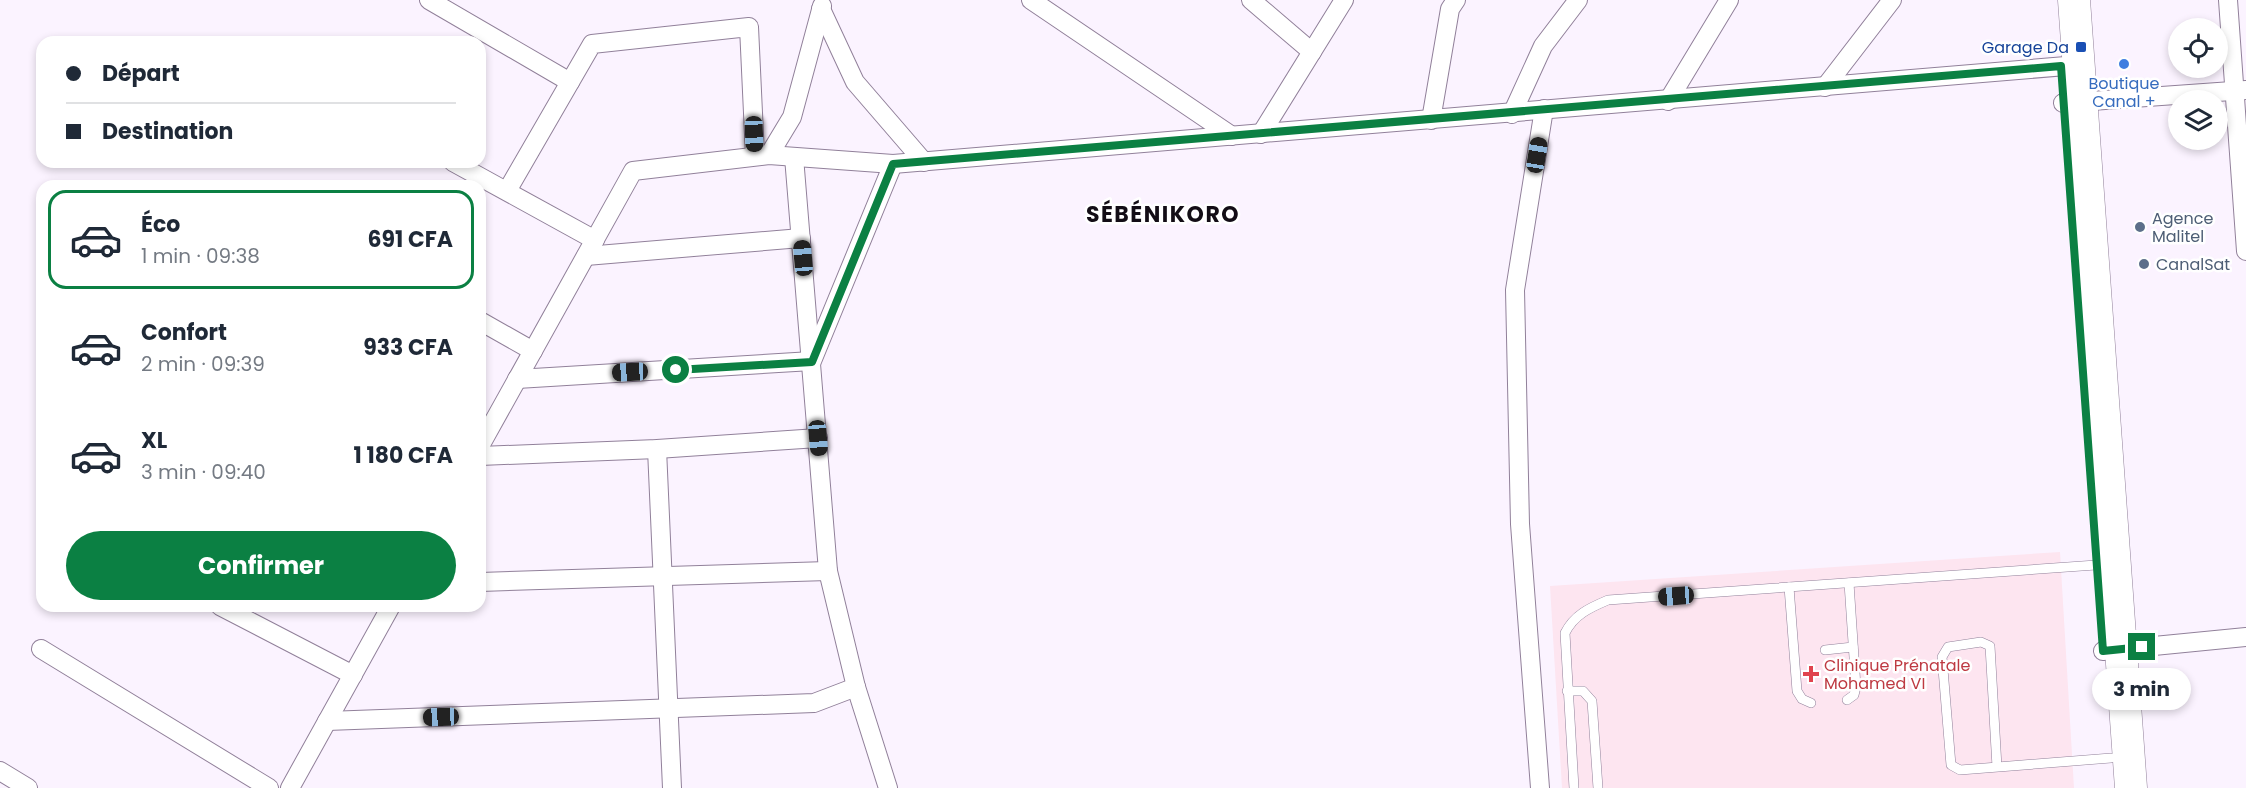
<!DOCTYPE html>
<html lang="fr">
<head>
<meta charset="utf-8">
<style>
	:root { --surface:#fff; --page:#f6f6f7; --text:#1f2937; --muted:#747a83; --line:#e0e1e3; --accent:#0b8043 }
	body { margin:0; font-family:Poppins,sans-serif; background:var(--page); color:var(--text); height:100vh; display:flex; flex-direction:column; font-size:22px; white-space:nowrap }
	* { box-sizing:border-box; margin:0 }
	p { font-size:20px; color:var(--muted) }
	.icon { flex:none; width:33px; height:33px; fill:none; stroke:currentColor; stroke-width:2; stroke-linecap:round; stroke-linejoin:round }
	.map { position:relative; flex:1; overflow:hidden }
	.details { position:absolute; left:36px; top:180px; width:450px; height:432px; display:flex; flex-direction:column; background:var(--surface); border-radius:18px; box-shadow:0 3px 9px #0003 }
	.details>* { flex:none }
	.banner { position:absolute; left:36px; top:36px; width:450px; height:132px; border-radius:18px; box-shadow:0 3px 9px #0003; display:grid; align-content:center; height:132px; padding:0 30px; background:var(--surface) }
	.buttons { position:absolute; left:2168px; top:18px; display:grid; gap:12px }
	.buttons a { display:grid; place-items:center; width:60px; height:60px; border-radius:50%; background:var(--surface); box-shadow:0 3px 9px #0003; font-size:30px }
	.end { position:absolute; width:27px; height:27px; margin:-14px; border:8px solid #0b8043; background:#fff; box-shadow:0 0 0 3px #fff }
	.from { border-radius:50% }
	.bubble { position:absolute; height:42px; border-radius:21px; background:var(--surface); box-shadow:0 3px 9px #0003; font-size:20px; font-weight:700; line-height:42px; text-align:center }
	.car { position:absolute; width:18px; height:36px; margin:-18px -9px; border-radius:8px; box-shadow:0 0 4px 2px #0007; background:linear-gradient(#222 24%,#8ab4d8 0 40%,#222 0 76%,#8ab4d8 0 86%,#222 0) }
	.banner b { display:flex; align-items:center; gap:21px; height:57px; font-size:22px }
	.banner b+b { border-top:2px solid var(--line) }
	.banner i { width:15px; height:15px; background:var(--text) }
	ul { padding:10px 0 0; list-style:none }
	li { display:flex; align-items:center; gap:18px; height:99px; margin:0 12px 9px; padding:0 18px; border:3px solid transparent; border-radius:18px }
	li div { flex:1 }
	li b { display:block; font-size:22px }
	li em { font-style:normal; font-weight:700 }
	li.on { border-color:var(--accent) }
	li>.icon { width:54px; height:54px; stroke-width:1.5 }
	.cta { display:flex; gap:12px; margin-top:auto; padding:12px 30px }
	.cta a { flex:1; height:69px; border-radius:36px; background:var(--accent); color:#fff; font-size:24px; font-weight:700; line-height:69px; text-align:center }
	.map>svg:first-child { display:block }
</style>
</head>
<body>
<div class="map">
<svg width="2246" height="788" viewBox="0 0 2246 788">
	<rect width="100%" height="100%" fill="#fbf3ff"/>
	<path fill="#fde5f0" d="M2060 552 2074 788H1562L1550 586Z"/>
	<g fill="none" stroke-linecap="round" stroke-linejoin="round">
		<g stroke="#91809a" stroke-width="10">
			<g id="lane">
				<path d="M1789 587 1797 691 1802 699 1811 703"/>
				<path d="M1825 650 1853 647"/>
				<path d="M1567 691H1583L1592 701 1598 788"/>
				<path d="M1847 700 1854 695 1856 687 1849 583"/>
				<path d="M1997 767 1990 646 1981 642 1948 647 1942 657 1951 765 1960 770 2111 758"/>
				<path d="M1574 788 1565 633C1574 615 1589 608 1608 600L2096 565"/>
			</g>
		</g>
		<g stroke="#91809a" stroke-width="20">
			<g id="street">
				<path d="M429 0 570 82"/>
				<path d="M1031 0 1232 136"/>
				<path d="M1251 0 1312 52"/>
				<path d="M2228 0 2246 251"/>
				<path d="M821 9 855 82 924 162"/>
				<path d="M1825 87 1892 0"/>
				<path d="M1668 101 1729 0"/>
				<path d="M2063 103 2246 90"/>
				<path d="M1512 114 1543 46 1578 0"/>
				<path d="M1431 120 1450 9 1456 0"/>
				<path d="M1261 134 1344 0"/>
				<path d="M769 155 792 117 822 6"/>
				<path d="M794 157 828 571 856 687 888 788"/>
				<path d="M453 162 595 240"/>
				<path d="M507 191 592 44 749 27 755 156"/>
				<path d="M586 256 801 238"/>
				<path d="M480 321 533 351"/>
				<path d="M517 379 812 361 893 164"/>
				<path d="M480 446 633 171 769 155 893 164 2078 65"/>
				<path d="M657 449 672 788"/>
				<path d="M480 456 657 449 818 438"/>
				<path d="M480 582 828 571"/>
				<path d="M220 606 353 675"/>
				<path d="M41 649 269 788"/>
				<path d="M2103 651 2246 637"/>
				<path d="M327 721 814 703 856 687"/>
				<path d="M0 771 28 788"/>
				<path d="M290 788 391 606"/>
				<path d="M1540 788 1520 524 1515 290 1544 109"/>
			</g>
		</g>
		<g stroke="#91809a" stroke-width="33">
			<path id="highway" d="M2074 0 2131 788"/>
		</g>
		<use href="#lane" stroke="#fff" stroke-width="9"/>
		<use href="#street" stroke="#fff" stroke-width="18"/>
		<use href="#highway" stroke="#fff" stroke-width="32"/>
	</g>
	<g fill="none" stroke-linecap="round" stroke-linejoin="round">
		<path stroke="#0b8043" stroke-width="8" d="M676 370 812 362 893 164 2061 66 2103 651 2142 647"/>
	</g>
	<rect fill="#1a4fb4" stroke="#fff" stroke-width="2" x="2075" y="41" width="12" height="12" rx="3"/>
	<circle fill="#3f7fe0" stroke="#fff" stroke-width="2" cx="2124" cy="64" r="6"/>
	<g fill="#5c6f8a" stroke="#fff" stroke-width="2">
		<circle cx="2140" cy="227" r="6"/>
		<circle cx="2144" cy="264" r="6"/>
	</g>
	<path fill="#e0444e" stroke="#fff" stroke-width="2" d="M1808 665h6v6h6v6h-6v6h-6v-6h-6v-6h6z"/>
	<g text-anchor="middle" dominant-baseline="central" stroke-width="5" stroke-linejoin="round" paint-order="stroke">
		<g font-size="16" fill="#164399" stroke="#fff" text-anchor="end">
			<text x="2069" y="47">Garage Da</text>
		</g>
		<g font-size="16" fill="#366cbe" stroke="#fff">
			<text x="2124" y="83">Boutique<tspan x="2124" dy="18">Canal +</tspan></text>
		</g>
		<g font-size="16" fill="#4e5e75" stroke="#fff" text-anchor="start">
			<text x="2152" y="218">Agence<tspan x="2152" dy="18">Malitel</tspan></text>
			<text x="2156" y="264">CanalSat</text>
		</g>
		<g font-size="16" fill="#be3a42" stroke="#fff" text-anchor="start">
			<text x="1824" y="665">Clinique Prénatale<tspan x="1824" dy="18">Mohamed VI</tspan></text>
		</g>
		<g font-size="22" font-weight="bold" letter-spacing="1.5" fill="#130d16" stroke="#fff">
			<text x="1163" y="214">SÉBÉNIKORO</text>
		</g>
	</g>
</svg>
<div class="buttons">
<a><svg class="icon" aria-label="locate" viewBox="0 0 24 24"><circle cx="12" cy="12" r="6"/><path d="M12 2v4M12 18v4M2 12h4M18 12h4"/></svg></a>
<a><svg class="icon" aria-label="layers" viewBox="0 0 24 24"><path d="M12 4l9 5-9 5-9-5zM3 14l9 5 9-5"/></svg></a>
</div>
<i class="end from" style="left:676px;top:370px"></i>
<i class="end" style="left:2142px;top:647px"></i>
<div class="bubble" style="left:2092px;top:668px;width:99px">3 min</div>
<i class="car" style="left:754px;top:134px;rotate:178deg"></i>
<i class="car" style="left:1537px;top:155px;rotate:9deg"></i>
<i class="car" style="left:803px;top:258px;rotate:355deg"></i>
<i class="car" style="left:630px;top:372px;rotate:267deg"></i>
<i class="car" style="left:818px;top:438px;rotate:175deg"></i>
<i class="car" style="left:1676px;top:596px;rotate:266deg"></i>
<i class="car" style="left:441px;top:717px;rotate:268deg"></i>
<div class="banner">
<b><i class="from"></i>Départ</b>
<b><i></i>Destination</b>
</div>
<section class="details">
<ul>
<li class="on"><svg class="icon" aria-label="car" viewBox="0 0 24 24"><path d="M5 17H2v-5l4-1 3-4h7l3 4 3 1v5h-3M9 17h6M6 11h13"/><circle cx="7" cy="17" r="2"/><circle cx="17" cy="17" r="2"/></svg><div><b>Éco</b><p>1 min · 09:38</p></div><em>691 CFA</em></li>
<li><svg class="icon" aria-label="car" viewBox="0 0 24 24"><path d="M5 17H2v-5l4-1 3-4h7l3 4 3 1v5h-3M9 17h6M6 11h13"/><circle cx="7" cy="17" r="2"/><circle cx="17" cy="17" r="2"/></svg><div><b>Confort</b><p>2 min · 09:39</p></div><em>933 CFA</em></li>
<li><svg class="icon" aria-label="car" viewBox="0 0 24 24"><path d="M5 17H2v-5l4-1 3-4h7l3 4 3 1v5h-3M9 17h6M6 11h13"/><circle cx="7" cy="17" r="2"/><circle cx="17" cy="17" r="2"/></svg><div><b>XL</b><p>3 min · 09:40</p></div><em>1 180 CFA</em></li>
</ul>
<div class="cta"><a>Confirmer</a></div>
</section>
</div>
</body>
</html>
